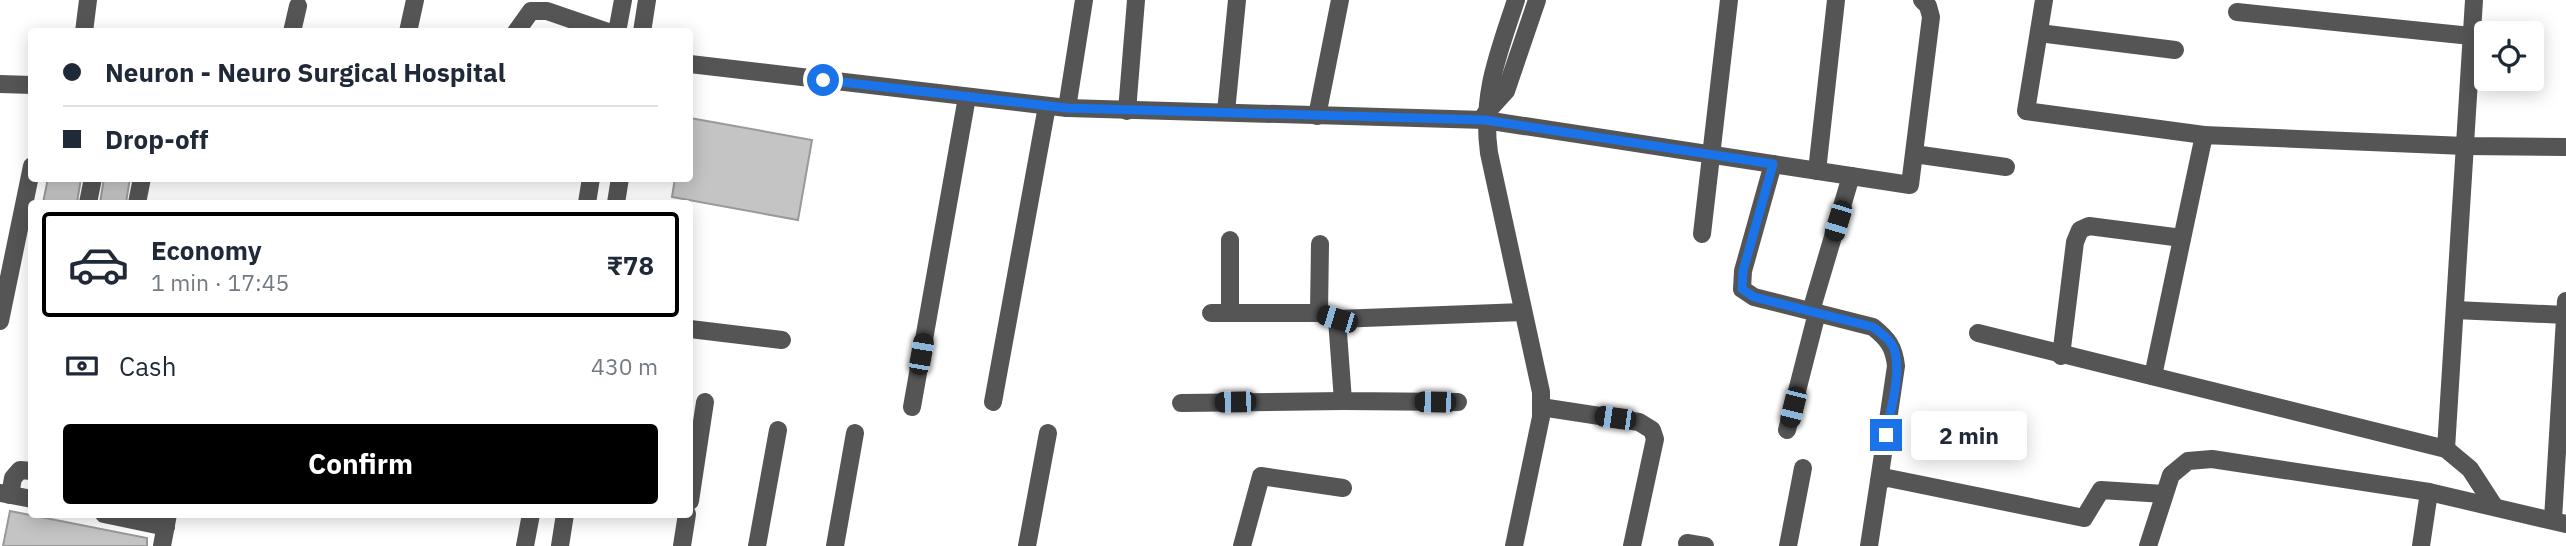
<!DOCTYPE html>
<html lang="en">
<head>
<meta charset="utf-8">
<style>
	:root { --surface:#fff; --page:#f2f2f3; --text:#1f2937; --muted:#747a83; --line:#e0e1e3; --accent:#000 }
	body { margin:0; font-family:"IBM Plex Sans",sans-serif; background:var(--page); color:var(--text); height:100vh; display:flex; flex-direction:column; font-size:26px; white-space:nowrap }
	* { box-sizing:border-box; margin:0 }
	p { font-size:23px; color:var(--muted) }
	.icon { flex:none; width:38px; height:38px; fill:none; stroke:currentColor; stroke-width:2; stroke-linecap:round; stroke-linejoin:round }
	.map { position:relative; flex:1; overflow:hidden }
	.details { position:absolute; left:28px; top:200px; width:665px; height:318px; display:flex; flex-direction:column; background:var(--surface); border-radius:7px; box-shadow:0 4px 18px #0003 }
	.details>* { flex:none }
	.top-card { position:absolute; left:28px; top:28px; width:665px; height:154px; border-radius:7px; box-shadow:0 4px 18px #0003; display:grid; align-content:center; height:154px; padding:0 35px; background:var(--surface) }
	.fabs { position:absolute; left:2474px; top:21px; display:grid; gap:14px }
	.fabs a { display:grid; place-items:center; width:70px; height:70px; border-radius:7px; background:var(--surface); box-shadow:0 4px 18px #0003; font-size:35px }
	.end { position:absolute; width:32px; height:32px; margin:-16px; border:9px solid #1a73e8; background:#fff; box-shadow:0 0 0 4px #fff }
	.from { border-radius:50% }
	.bubble { position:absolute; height:49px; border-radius:7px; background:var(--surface); box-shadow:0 4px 18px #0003; font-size:23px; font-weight:700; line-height:49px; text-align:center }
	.car { position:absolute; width:21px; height:42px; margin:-21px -10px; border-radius:9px; box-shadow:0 0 5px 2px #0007; background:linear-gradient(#222 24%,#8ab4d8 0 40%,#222 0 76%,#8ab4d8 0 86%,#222 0) }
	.top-card b { display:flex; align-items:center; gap:24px; height:66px; font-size:26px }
	.top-card b+b { border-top:2px solid var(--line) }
	.top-card i { width:18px; height:18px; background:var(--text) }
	ul { padding:12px 0 0; list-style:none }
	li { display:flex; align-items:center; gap:21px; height:105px; margin:0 14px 10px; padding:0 21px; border:4px solid transparent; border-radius:7px }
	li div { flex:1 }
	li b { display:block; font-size:26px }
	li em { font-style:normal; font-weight:700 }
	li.active { border-color:var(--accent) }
	li>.icon { width:63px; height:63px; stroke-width:1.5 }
	.pay { display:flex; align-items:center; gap:18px; height:77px; padding:0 35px; font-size:26px }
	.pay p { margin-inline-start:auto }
	.primary-button { display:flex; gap:14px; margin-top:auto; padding:14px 35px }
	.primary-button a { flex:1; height:80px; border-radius:7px; background:var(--accent); color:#fff; font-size:28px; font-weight:700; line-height:80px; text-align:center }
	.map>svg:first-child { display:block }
</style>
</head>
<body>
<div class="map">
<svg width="2566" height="546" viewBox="0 0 2566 546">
	<rect width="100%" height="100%" fill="#fff"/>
	<g fill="#c4c4c4" stroke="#999" stroke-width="2">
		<path d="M690 118 812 140 798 220 672 197 675 178H690Z"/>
		<path d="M48 178H81L77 203H43Z"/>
		<path d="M104 178H130L126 203H100Z"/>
		<path d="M10 511 147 538V546H3Z"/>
	</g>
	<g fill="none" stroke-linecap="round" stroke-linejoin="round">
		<g stroke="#555" stroke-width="18">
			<path d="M2044 0 2026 111 2204 135"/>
			<path d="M2237 12 2471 36"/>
			<path d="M84 32 88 0"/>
			<path d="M292 32 298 6"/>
			<path d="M408 32 415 0"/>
			<path d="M516 32 531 11H547L608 32"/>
			<path d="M617 32 623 0"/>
			<path d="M642 32 647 0"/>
			<path d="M2039 33 2175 50"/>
			<path d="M690 64 1067 108 1485 120 1910 185 1931 17 1928 6 1922 0"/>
			<path d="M0 84 32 85"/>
			<path d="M1067 108 1084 0"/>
			<path d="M1127 111 1136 0"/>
			<path d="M1226 112 1237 0"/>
			<path d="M1485 114 1506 91 1537 0"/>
			<path d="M1317 116 1340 0"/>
			<path d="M1914 154 2006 167"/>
			<path d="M1773 164 1743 271 1742 289 1754 297 1873 327C1888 339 1894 347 1896 366L1879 481"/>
			<path d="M1817 171 1836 0"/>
			<path d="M88 203 93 178"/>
			<path d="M137 203 142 178"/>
			<path d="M587 203 591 178"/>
			<path d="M616 203 620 178"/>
			<path d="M1702 234 1729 0"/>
			<path d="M2455 310 2566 315"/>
			<path d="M1811 311 1851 176"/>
			<path d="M1211 313H1319L1337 319 1343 401 1458 402"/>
			<path d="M1230 313V240"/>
			<path d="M1319 313 1320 244"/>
			<path d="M1337 319 1523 312"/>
			<path d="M0 321 32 166"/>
			<path d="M690 329 782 340"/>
			<path d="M1978 333 2446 449 2470 469 2494 506"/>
			<path d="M2061 356 2075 242 2080 230 2089 226 2182 238"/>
			<path d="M2153 376 2204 135 2465 146 2566 147"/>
			<path d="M993 402 1047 106"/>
			<path d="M1181 403 1343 401"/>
			<path d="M912 407 967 97"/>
			<path d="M1541 407 1639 422 1652 430 1655 439 1632 546"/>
			<path d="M1787 430 1817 313"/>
			<path d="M2446 449 2474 0"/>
			<path d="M1 493 32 499"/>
			<path d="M10 495 13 478 20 470 32 471"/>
			<path d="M690 501 705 402"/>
			<path d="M104 514 166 527"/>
			<path d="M2553 519 2566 301"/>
			<path d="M1687 543 1705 546"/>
			<path d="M162 546 168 514"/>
			<path d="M525 546 531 514"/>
			<path d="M560 546 565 514"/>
			<path d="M682 546 687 514"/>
			<path d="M757 546 778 430"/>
			<path d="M835 546 855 433"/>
			<path d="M1027 546 1048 433"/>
			<path d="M1242 546 1261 476 1343 488"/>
			<path d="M1514 546 1541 417V392L1489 153C1481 95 1498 55 1516 0"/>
			<path d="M1788 546 1803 468"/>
			<path d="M1869 546 1879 481 1888 478 2084 518 2101 490 2164 494"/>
			<path d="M2148 546 2171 475 2188 461 2212 459 2429 492 2566 524"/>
			<path d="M2421 546 2429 492"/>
		</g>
	</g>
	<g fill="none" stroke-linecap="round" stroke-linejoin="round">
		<path stroke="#1a73e8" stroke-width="9" d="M823 80 1067 108 1485 120 1773 164 1743 271 1742 289 1754 297 1873 327C1882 334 1892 340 1895 352 1901 376 1890 411 1886 435"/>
	</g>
</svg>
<div class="fabs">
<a><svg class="icon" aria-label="locate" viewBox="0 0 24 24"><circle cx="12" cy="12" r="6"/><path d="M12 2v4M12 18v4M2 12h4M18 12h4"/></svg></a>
</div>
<i class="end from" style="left:823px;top:80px"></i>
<i class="end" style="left:1886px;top:435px"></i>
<div class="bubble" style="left:1911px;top:411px;width:116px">2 min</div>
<i class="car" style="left:1838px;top:221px;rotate:197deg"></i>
<i class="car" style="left:1337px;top:319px;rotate:287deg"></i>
<i class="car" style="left:921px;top:354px;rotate:10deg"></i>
<i class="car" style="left:1235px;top:402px;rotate:269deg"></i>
<i class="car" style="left:1435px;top:402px;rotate:271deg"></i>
<i class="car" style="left:1793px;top:407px;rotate:194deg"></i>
<i class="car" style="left:1615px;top:418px;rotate:278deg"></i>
<div class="top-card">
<b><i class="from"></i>Neuron - Neuro Surgical Hospital</b>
<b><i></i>Drop-off</b>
</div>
<section class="details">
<ul>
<li class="active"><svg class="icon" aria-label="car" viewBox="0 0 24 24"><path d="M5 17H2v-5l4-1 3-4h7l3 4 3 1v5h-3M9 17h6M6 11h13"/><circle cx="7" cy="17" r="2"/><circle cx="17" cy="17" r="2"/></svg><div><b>Economy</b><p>1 min · 17:45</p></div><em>₹78</em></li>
</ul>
<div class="pay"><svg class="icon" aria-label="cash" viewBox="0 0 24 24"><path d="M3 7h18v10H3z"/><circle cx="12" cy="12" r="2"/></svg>Cash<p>430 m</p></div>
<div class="primary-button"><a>Confirm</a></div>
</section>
</div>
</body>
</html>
